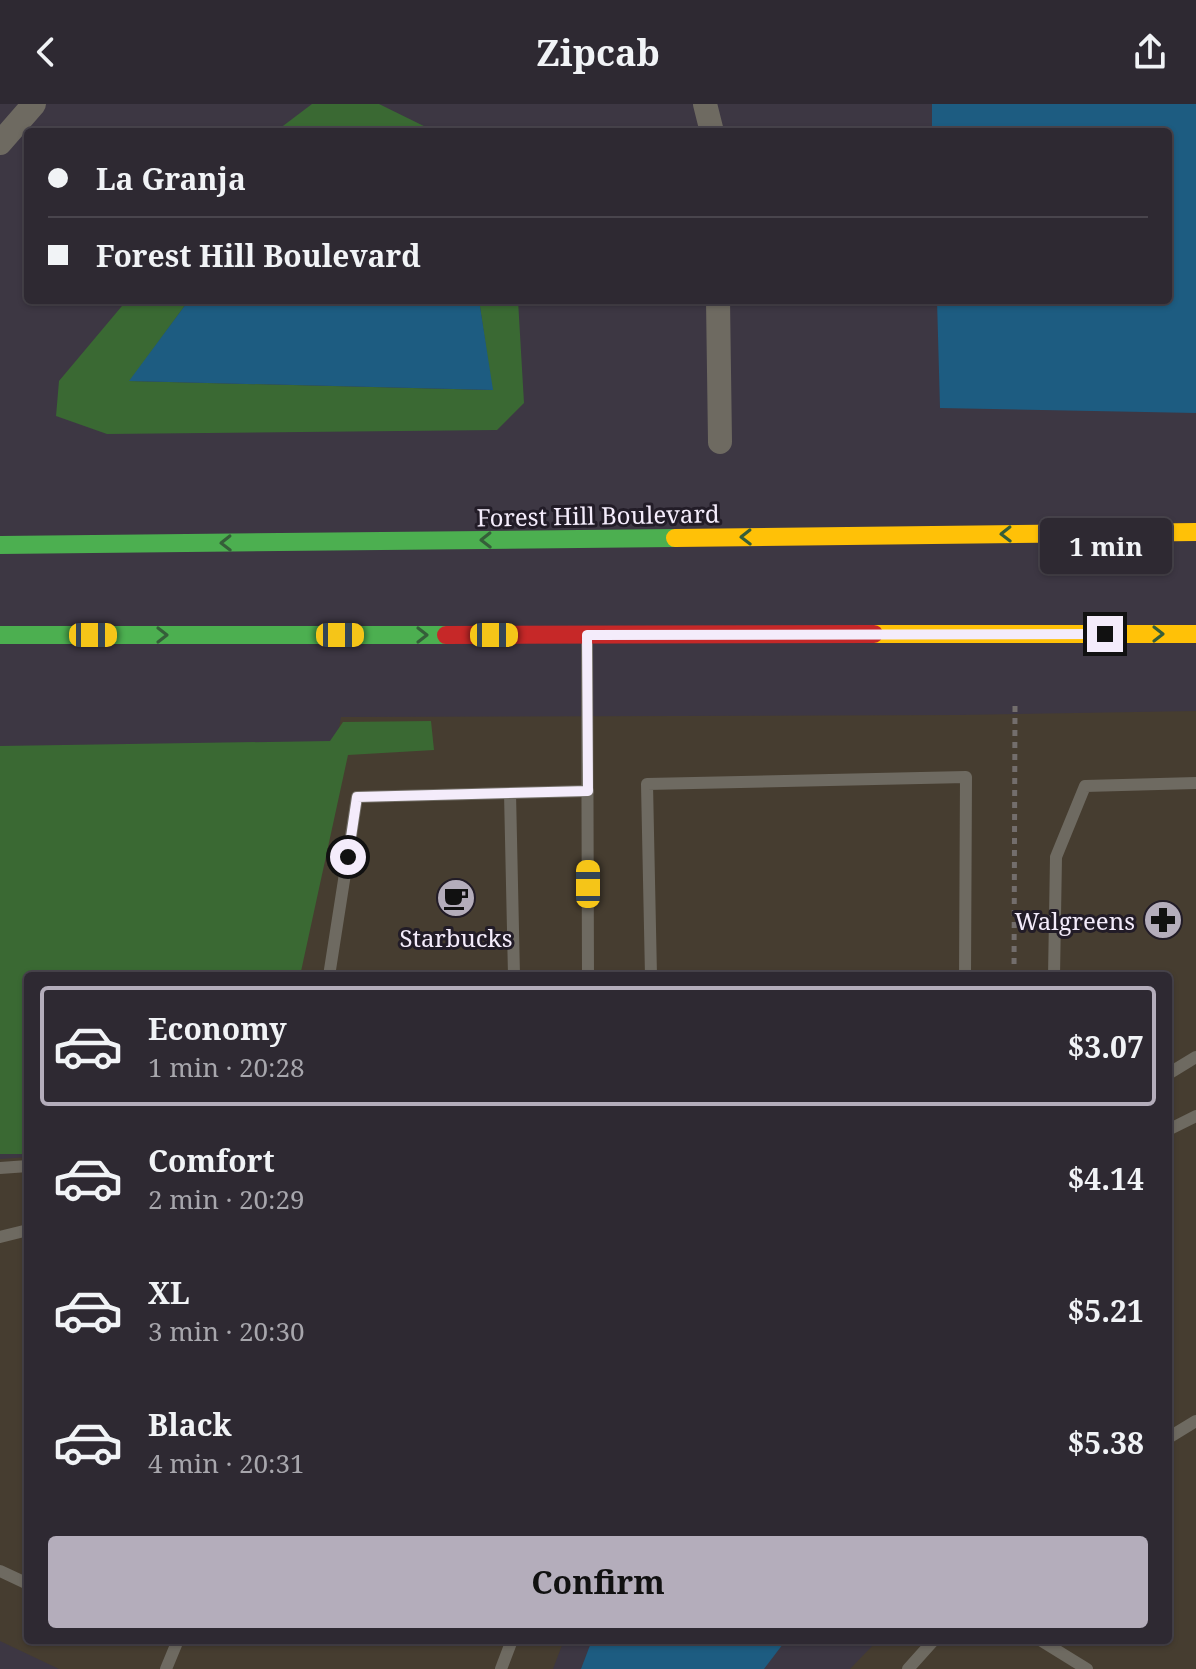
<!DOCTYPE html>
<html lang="en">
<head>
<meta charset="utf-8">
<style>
	:root { --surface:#2e2932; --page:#36313a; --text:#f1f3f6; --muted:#a7a6ac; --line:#49454d; --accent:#b4adbb }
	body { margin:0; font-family:"Noto Serif",serif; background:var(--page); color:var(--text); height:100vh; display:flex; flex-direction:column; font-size:30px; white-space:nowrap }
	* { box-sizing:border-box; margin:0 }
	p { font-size:26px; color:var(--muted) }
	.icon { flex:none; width:44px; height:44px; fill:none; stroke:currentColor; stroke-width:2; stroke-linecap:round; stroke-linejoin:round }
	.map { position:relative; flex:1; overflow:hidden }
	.details { position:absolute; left:24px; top:868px; width:1148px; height:672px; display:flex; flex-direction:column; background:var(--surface); border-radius:8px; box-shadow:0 2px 6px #0004,0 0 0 2px var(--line) }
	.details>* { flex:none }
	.top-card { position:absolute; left:24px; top:24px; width:1148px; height:176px; border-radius:8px; box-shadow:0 2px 6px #0004,0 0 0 2px var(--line); display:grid; align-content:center; height:176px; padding:0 24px; background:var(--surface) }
	.end { position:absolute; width:36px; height:36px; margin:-18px; border:10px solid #f4ecfb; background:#111; box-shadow:0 0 0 4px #111 }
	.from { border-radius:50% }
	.bubble { position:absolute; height:56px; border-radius:8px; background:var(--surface); box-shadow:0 2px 6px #0004,0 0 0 2px var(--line); font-size:26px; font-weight:700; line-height:56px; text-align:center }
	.car { position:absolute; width:24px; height:48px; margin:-24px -12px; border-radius:10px; box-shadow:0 0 6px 2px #0007; background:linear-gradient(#f5c518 24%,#345 0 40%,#f5c518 0 76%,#345 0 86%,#f5c518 0) }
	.top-card b { display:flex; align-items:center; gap:28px; height:76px; font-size:30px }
	.top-card b+b { border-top:2px solid var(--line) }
	.top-card i { width:20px; height:20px; background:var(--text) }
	ul { padding:14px 0 0; list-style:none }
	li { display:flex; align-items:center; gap:24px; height:120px; margin:0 16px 12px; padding:0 8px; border:4px solid transparent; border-radius:8px }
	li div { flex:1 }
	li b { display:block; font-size:30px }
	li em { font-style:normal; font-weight:700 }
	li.selected { border-color:var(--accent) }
	li>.icon { width:72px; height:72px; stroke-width:1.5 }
	.cta { display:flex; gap:16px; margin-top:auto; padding:16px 24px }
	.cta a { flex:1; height:92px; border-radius:8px; background:var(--accent); color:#111; font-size:32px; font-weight:700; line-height:92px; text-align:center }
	header { display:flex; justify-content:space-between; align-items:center; height:104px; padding:0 24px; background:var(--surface); font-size:36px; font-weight:700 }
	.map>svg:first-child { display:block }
</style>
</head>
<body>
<header><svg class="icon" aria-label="back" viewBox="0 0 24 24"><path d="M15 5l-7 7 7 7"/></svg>Zipcab<svg class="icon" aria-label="share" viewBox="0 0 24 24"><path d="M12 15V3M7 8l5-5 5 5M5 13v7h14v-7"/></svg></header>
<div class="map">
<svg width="1196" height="1565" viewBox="0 0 1196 1565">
	<rect width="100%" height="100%" fill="#3d3743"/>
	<g fill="#463d30">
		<path d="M1196 607V1565H850L878 1536H1168V872H293L341 613 959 611Z"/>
		<path d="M28 1053V1536H564L553 1565H59L0 1537V1055Z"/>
	</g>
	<g fill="#3a6933">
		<path d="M312 0H379L436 28H275Z"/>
		<path d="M127 196H189L130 277 492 286 479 196H518L524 299 497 326 107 330 56 312 59 277Z"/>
		<path d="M431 617 434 646 348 651 300 872H28V1050H0V642L330 637 343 618Z"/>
	</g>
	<g fill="#1d5c81">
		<path d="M932 0H1196V309L940 304 937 196H1168V28H932Z"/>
		<path d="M189 196H479L493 286 129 277Z"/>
		<path d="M592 1536H786L764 1565H581Z"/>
	</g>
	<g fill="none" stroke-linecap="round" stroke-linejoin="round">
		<path stroke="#736e6c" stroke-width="5" stroke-dasharray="6 6" stroke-linecap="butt" d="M1014 872 1015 602"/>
		<g stroke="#6e6a61" stroke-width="12">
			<path d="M587 531 588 872"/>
			<path d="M329 872 357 693 510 689"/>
			<path d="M514 872 510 689 588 687"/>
			<path d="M651 872 647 680 966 673 965 872"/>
			<path d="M1054 872 1056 753 1085 682 1196 679"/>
			<path d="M1168 970 1196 953"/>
			<path d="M1168 1026 1196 1012"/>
			<path d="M0 1064 28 1062"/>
			<path d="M0 1133 28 1126"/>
			<path d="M1168 1334 1196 1317"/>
			<path d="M0 1467 28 1480"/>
			<path d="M1040 1536 1087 1565"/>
			<path d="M166 1565 178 1536"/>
			<path d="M501 1565 512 1536"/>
			<path d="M908 1565 934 1536"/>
		</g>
		<g stroke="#6e6a61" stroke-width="24">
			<path d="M705 0 712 28"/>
			<path d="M0 39 34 0"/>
			<path d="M718 196 720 338"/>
		</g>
		<g stroke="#4caf50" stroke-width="18">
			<path d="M0 441 675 434"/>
			<path d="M0 531H446"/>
		</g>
		<g stroke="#ffc107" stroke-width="18">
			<path d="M675 434 1196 428"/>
			<path d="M874 530H1196"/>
		</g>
		<path stroke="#c62828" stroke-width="18" d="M446 531 874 530"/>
	</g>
	<defs><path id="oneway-chevron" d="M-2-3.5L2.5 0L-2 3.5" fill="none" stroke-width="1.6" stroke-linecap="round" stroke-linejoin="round" transform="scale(2)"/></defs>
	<g stroke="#355e39">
		<use href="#oneway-chevron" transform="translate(1006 430) rotate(179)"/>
		<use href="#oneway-chevron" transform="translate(746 433) rotate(179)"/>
		<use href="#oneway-chevron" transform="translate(486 436) rotate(179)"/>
		<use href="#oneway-chevron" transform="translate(226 439) rotate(179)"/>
		<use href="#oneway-chevron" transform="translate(1158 530)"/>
		<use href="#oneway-chevron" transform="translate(162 531)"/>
		<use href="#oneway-chevron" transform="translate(422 531)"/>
	</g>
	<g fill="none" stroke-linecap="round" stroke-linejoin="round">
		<path stroke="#f4ecfb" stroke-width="10" d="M348 753 357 693 588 687 587 531 1105 530"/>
	</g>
	<defs>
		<g id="cafe-disc" transform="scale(2)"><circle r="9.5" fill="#b4adbb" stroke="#221c27"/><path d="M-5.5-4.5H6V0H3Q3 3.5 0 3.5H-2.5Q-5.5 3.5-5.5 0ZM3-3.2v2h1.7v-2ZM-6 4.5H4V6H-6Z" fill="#111"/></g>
		<g id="pharmacy-disc" transform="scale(2)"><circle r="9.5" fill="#b4adbb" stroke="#221c27"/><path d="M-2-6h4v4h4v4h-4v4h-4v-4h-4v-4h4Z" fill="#111"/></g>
	</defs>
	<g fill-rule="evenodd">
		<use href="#cafe-disc" x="456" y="794"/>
		<use href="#pharmacy-disc" x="1163" y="816"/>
	</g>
	<g text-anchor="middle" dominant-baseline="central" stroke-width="6" stroke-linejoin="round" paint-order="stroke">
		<g font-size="24" fill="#f4ecfb" stroke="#221c27">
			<text transform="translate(598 411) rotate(-1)">Forest Hill Boulevard</text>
		</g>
		<g font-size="24" fill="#f4ecfb" stroke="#221c27" text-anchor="end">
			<text x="1135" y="816">Walgreens</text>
			<text x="456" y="833" text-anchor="middle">Starbucks</text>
		</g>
	</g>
</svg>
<i class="end from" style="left:348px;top:753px"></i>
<i class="end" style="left:1105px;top:530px"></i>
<div class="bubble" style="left:1040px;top:414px;width:132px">1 min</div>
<i class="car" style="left:93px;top:531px;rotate:90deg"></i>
<i class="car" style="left:340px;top:531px;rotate:90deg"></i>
<i class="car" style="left:494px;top:531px;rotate:90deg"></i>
<i class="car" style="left:588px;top:780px;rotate:0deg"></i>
<div class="top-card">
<b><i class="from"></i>La Granja</b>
<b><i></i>Forest Hill Boulevard</b>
</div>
<section class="details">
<ul>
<li class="selected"><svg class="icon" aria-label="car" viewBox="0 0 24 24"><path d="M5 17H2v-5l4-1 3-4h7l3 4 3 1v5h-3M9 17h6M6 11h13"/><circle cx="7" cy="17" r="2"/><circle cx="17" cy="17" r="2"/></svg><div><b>Economy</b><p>1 min · 20:28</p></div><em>$3.07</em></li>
<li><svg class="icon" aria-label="car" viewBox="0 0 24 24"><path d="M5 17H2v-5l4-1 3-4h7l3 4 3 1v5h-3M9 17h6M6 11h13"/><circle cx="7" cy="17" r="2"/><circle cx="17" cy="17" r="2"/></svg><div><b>Comfort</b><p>2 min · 20:29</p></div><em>$4.14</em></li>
<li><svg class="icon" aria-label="car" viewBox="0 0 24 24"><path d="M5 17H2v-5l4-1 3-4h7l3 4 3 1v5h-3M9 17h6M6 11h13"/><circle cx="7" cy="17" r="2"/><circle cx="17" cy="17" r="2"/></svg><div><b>XL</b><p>3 min · 20:30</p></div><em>$5.21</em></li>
<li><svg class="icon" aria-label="car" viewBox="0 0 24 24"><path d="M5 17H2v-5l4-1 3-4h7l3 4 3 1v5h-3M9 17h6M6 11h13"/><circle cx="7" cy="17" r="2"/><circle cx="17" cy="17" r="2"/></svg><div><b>Black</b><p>4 min · 20:31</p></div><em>$5.38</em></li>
</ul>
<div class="cta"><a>Confirm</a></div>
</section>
</div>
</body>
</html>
